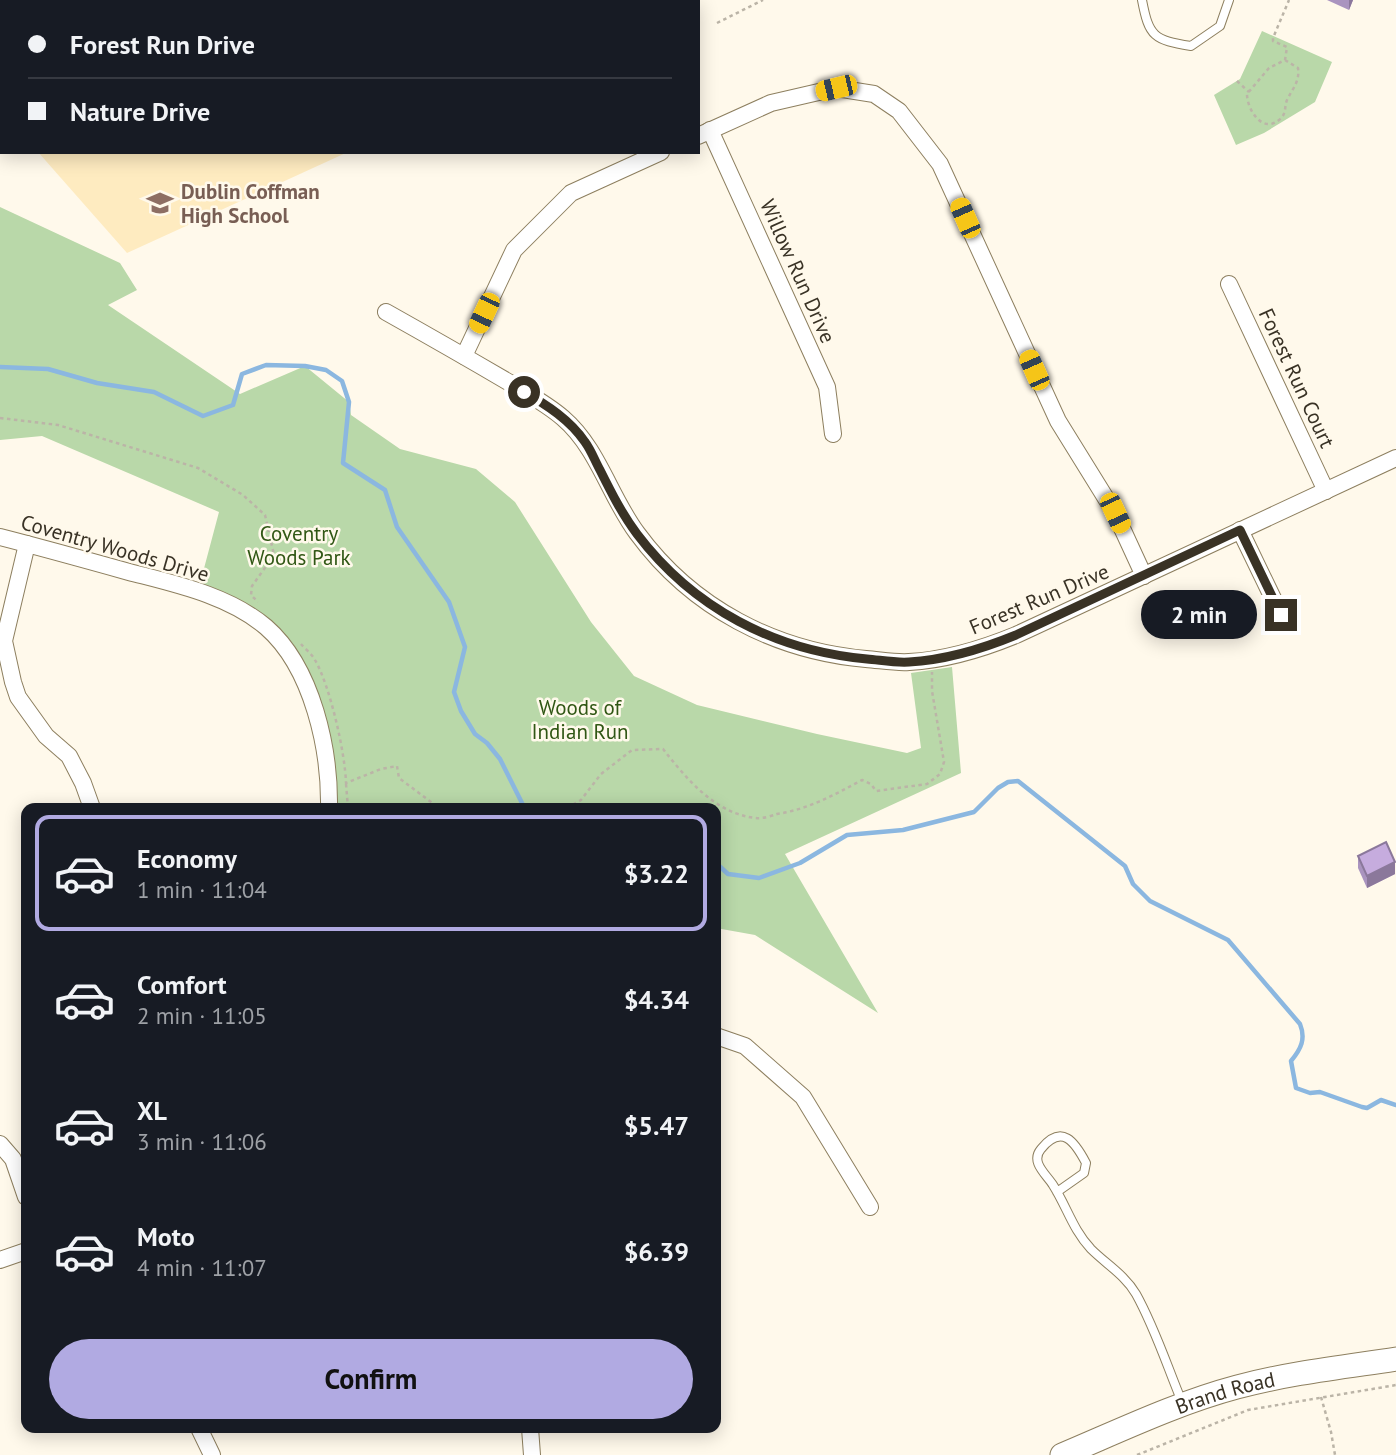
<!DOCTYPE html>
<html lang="en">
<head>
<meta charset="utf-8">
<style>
	:root { --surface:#171b24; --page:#20242c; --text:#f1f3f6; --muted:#9ea1a6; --line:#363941; --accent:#b1aae2 }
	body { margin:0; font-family:"PT Sans",sans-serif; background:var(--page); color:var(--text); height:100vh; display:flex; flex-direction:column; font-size:26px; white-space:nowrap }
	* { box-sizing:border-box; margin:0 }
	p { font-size:23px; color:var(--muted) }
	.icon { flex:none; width:38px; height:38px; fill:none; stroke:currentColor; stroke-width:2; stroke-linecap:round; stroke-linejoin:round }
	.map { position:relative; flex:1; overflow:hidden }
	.sheet { position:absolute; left:21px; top:803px; width:700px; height:630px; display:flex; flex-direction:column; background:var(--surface); border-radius:14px; box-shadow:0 4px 18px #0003 }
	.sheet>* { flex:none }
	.hud { position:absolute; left:0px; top:0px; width:700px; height:154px; box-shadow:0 4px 18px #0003; display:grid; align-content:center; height:154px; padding:0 28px; background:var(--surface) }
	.end { position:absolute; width:32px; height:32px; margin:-16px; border:9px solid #393225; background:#fff; box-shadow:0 0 0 4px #fff }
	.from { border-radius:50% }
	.bubble { position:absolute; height:49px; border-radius:24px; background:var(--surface); box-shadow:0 4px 18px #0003; font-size:23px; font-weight:700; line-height:49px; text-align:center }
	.car { position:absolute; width:21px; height:42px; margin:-21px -10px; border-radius:9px; box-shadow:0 0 5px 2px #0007; background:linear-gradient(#f5c518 24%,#345 0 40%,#f5c518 0 76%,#345 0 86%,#f5c518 0) }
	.hud b { display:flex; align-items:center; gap:24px; height:66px; font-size:26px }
	.hud b+b { border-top:2px solid var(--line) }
	.hud i { width:18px; height:18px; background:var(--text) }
	ul { padding:12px 0 0; list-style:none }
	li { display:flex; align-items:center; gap:21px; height:116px; margin:0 14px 10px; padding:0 14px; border:4px solid transparent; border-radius:14px }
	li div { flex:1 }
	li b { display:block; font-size:26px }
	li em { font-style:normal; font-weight:700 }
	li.active { border-color:var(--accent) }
	li>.icon { width:63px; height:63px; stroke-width:1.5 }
	.button { display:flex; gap:14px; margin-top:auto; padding:14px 28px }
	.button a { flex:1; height:80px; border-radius:42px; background:var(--accent); color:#111; font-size:28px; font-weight:700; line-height:80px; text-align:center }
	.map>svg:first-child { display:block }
</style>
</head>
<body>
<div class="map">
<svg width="1396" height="1455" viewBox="0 0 1396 1455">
	<rect width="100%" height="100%" fill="#fff9eb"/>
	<g fill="#feebc0">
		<path d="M29 0H696L28 2Z"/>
		<path d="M38 152H348L127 253Z"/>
	</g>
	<g fill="#b9d8a9">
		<path d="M1262 31 1332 62 1315 102 1264 133 1236 145 1214 95 1240 79Z"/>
		<path d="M0 207 120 263 137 290 108 305 240 394 305 366 349 402 351 415 400 449 476 469 515 502 591 622 634 676 697 705 817 734 907 753 921 748 911 673 952 667 961 773 785 854 878 1013 755 935 716 928V808H329L313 704 266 628 198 591 219 512 42 436 0 440Z"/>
	</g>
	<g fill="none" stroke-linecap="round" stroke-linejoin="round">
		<g stroke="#8bb7e0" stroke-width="4.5">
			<path d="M0 367 48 369 97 383 154 392 203 416 233 405 242 374 266 365 305 366 326 370 342 381 349 402 343 463 385 490 397 527 449 602 465 647 454 692 461 711 475 734 487 743 500 759 523 805 527 808"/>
			<path d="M716 863 728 874 759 878 800 863 847 835 903 830 974 812 998 788 1008 782 1018 781 1125 866 1133 884 1150 901 1228 940 1300 1024C1306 1039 1301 1049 1291 1061L1296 1088 1310 1093 1320 1092 1362 1107 1367 1108 1381 1100 1396 1105"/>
		</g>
		<g stroke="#8d7f5f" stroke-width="10">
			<g id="lane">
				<path d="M1142 0C1149 37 1154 40 1191 46L1220 26 1229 0"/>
				<path d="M1057 1192 1084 1173 1086 1163C1075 1142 1062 1123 1041 1149 1030 1162 1046 1174 1053 1185 1067 1207 1073 1230 1091 1249 1106 1264 1125 1275 1136 1294 1155 1328 1167 1366 1182 1402"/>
			</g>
		</g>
		<g stroke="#8d7f5f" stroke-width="18">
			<g id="street">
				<path d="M710 130 827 387 833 434"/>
				<path d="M698 136 771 103 836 88 874 94 899 111 940 164 1058 421 1115 513 1144 576"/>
				<path d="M1229 284 1326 491"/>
				<path d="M386 312C427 335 469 359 510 383 528 394 547 404 563 418 598 448 610 497 637 533 692 608 775 651 866 659 880 660 895 663 909 662 946 660 982 649 1016 635L1396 458"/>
				<path d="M464 356 514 250 571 193 661 152"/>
				<path d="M1240 530 1281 615"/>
				<path d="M0 537C43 548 86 560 129 572 175 584 228 595 266 627 313 668 330 750 329 808"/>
				<path d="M27 544 4 641 13 682 18 697 46 736 69 756 83 783 92 808"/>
				<path d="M716 1036 745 1046 803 1097 870 1207"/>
				<path d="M0 1144 13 1159 26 1197"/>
				<path d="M0 1260 26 1251"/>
				<path d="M199 1428 212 1455"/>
				<path d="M530 1428 532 1455"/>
			</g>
		</g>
		<g stroke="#8d7f5f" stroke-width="25">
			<g id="secondary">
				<path d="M28 2 29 0"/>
				<path d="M0 37 2 35"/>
				<path id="s1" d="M1062 1455C1119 1431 1177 1403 1237 1387 1289 1373 1343 1367 1396 1359"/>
			</g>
		</g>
		<g stroke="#bbb4a7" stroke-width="2.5" stroke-dasharray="3.5 3.5" stroke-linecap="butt">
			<path d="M53 2 54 0"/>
			<path d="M717 23 763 0"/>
			<path d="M1285 60 1298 68C1300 82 1292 89 1287 100 1284 107 1287 114 1279 120 1262 134 1247 109 1247 94L1269 68 1285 60 1287 47 1273 41V38L1289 0"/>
			<path d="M0 72 2 70"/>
			<path d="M1237 81 1249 92"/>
			<path d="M0 418 58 425 198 468 243 495 265 515 274 555 252 586 251 595 258 602"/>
			<path d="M301 644C305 649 312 654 315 660 330 686 345 752 346 783L381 769 397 766 399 778 439 808"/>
			<path d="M346 784 348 808"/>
			<path d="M567 808 581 800 601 774 632 750 663 749C686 778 715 814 756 818 762 819 771 816 777 814 809 809 834 795 862 780L871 784 876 791 927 784 940 774 944 762 932 691V672"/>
			<path d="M1321 1397 1331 1432 1335 1455"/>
			<path d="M1137 1455 1248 1410 1396 1385"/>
		</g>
		<use href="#lane" stroke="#fff" stroke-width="8"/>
		<use href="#street" stroke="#fff" stroke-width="16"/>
		<use href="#secondary" stroke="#fff" stroke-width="23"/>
	</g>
	<g fill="#aa94bf">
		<path d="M1327 0H1353L1349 10Z"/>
		<path d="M1358 856 1395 874 1367 888 1358 868Z"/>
	</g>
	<g fill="#8b789b">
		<path d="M1349 0H1353L1349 10Z"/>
		<path d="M1395 862V874L1367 888V876Z"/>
	</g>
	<path fill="#c6acde" stroke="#8b789b" stroke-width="2" d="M1386 842 1395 862 1367 876 1358 856Z"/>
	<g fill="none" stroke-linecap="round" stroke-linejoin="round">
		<path stroke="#393225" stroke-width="9" d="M524 392C547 405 570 420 585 442 591 450 595 461 600 470 611 492 622 514 637 534 693 608 775 651 867 659 880 660 895 663 909 662 946 660 982 649 1016 635L1240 530 1281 615"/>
	</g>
	<defs>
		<g id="school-bare" transform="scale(2.1)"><path d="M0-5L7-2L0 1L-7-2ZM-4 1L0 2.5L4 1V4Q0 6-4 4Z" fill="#8d6e63" stroke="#fff9eb" stroke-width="2.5" paint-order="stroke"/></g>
	</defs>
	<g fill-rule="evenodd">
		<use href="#school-bare" x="160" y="203"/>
	</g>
	<g text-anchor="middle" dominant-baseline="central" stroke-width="5" stroke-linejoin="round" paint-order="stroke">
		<g font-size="21" font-weight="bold" fill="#785e54" stroke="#fff9eb" text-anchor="start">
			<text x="181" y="191">Dublin Coffman<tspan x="181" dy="24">High School</tspan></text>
		</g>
		<g font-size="21" fill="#393225" stroke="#fff9eb">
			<text transform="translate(798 271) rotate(66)">Willow Run Drive</text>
			<text transform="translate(1297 378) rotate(65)">Forest Run Court</text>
			<text transform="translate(115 548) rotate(16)">Coventry Woods Drive</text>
			<text transform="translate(1039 599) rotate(-23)">Forest Run Drive</text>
			<text stroke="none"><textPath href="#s1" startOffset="175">Brand Road</textPath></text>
		</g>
		<g font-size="21" fill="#305714" stroke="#fff9eb">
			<text x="299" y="533">Coventry<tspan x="299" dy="24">Woods Park</tspan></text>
			<text x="580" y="707">Woods of<tspan x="580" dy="24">Indian Run</tspan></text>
		</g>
	</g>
</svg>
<i class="end from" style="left:524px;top:392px"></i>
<i class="end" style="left:1281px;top:615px"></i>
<div class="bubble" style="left:1141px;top:590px;width:116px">2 min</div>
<i class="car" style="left:836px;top:88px;rotate:257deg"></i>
<i class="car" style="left:965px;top:218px;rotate:336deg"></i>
<i class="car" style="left:484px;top:313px;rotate:205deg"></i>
<i class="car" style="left:1034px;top:370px;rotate:336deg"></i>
<i class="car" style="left:1115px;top:513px;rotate:155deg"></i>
<div class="hud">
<b><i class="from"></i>Forest Run Drive</b>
<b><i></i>Nature Drive</b>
</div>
<section class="sheet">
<ul>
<li class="active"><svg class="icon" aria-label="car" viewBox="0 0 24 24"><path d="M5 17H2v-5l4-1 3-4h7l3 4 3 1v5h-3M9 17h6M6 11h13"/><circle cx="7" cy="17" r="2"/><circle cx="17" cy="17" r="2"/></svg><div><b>Economy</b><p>1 min · 11:04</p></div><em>$3.22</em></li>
<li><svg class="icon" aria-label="car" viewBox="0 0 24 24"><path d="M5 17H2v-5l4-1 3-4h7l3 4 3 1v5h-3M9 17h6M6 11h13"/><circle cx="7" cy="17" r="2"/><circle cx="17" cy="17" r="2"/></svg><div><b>Comfort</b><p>2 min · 11:05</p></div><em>$4.34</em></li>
<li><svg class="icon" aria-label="car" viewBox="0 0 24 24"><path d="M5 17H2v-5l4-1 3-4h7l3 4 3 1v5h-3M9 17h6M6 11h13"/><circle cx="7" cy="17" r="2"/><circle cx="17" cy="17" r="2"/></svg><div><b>XL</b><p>3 min · 11:06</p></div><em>$5.47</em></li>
<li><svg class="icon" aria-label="car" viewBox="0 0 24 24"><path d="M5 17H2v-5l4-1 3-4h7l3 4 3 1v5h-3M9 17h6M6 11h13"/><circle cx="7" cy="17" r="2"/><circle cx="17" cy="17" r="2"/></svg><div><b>Moto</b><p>4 min · 11:07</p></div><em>$6.39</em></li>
</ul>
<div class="button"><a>Confirm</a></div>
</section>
</div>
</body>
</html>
